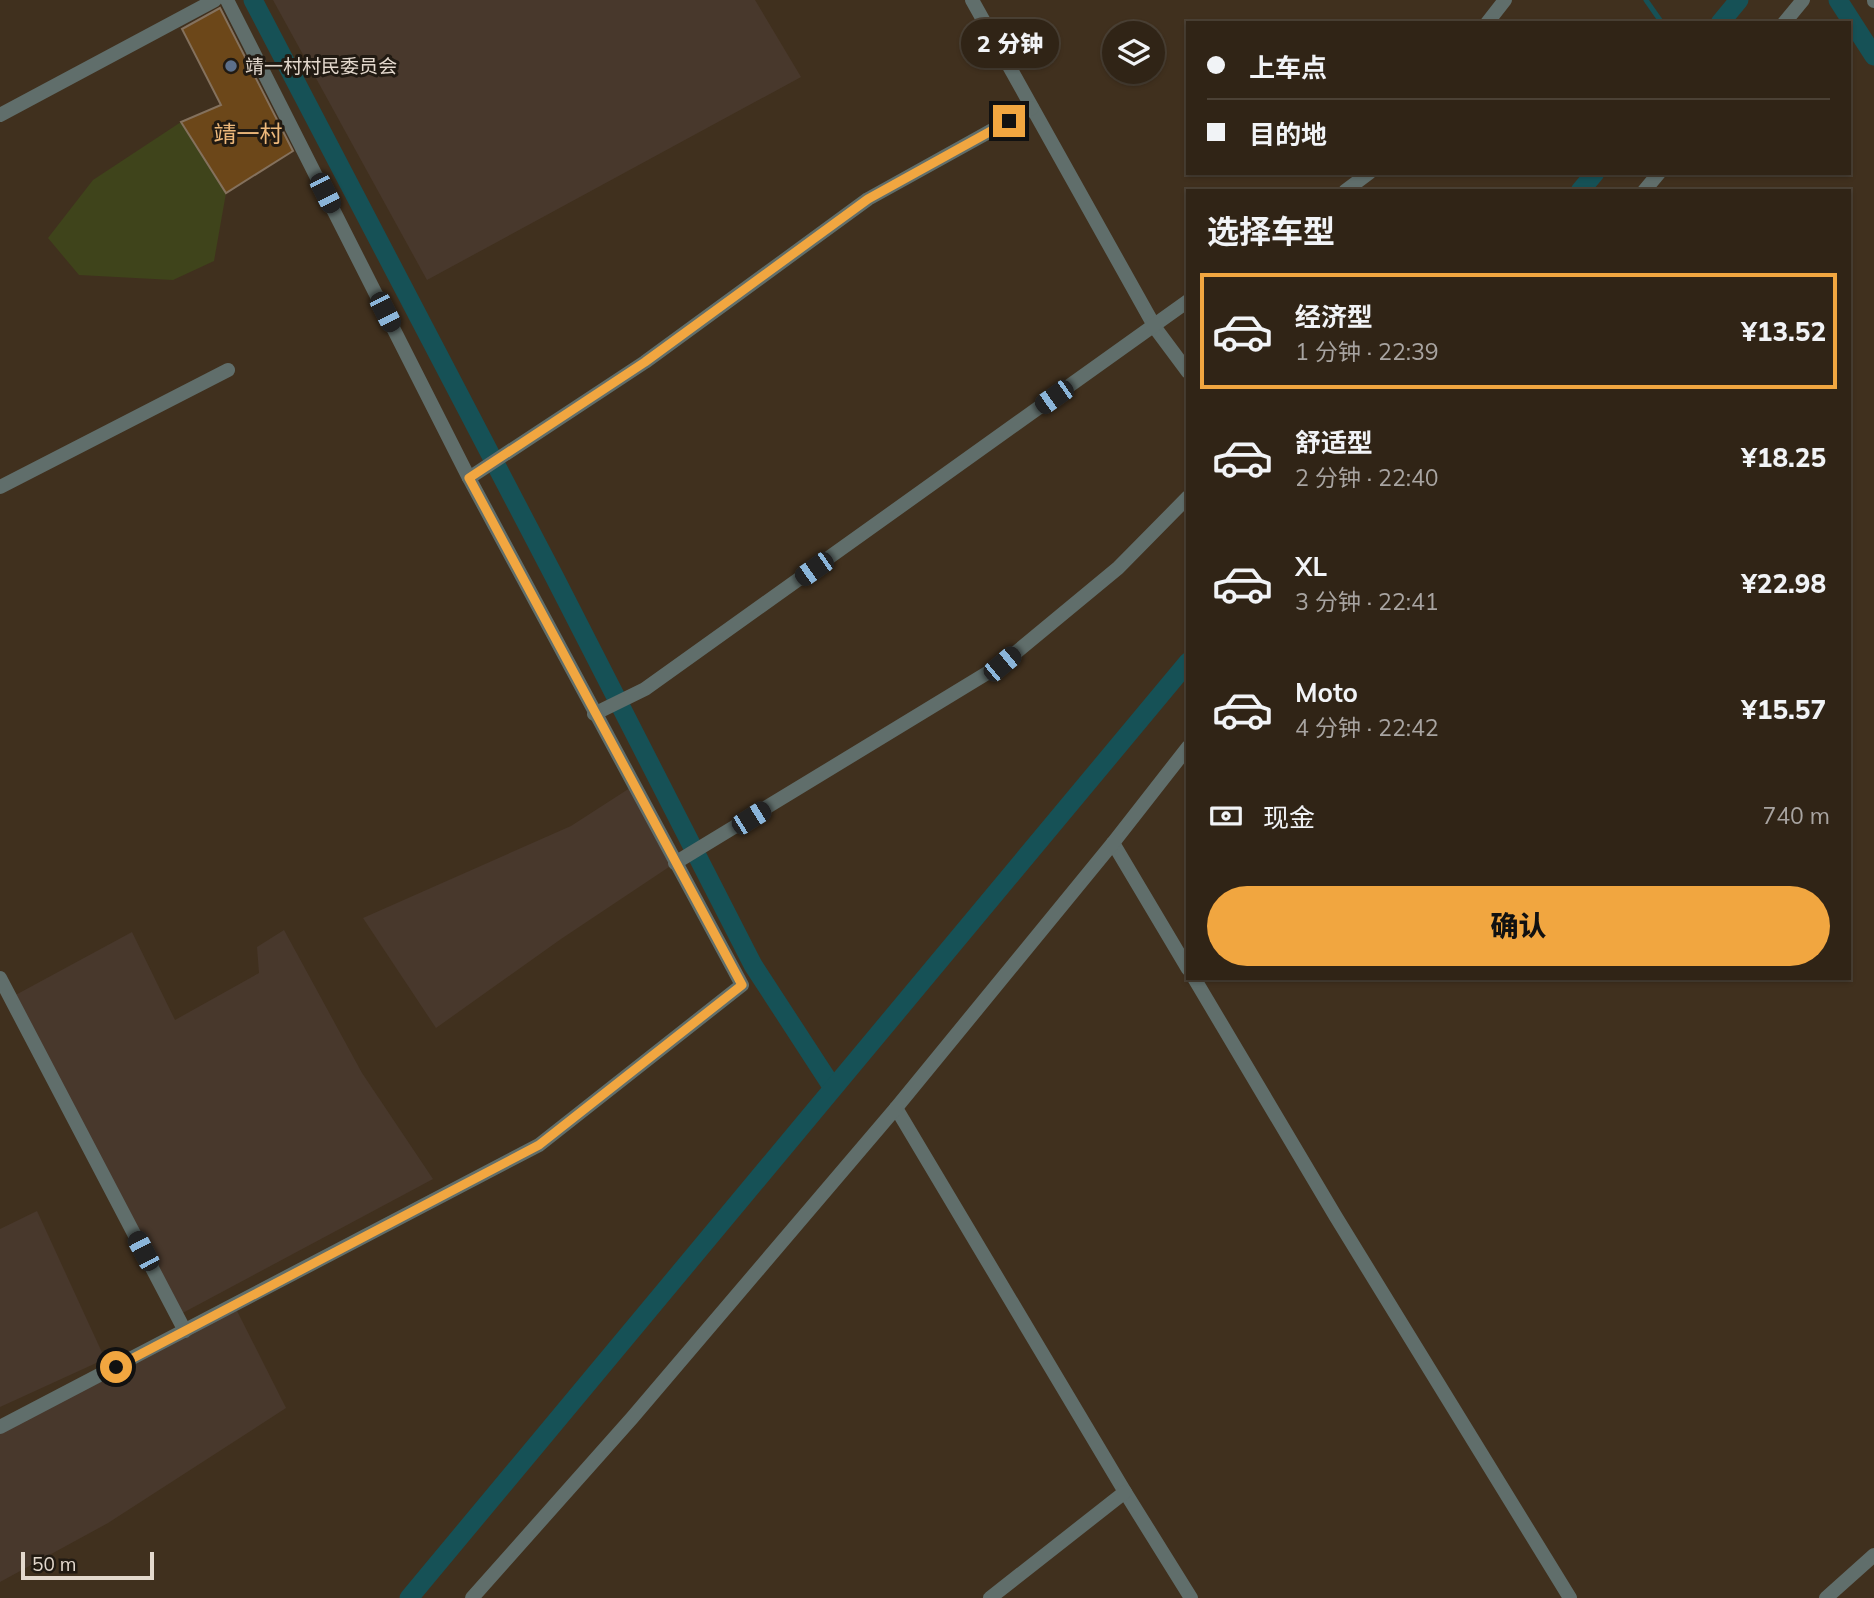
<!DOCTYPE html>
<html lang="zh">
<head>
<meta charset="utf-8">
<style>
	:root { --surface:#302416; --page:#382c1f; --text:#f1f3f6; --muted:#a8a4a1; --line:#4b4135; --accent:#f1a640 }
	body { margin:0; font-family:Mulish,"Noto Sans SC",sans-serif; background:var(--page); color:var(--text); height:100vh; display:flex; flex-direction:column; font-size:26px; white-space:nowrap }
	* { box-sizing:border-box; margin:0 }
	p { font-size:23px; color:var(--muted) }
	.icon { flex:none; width:38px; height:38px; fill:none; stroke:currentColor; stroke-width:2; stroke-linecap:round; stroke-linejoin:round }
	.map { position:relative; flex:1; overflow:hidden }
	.drawer { position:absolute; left:1186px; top:189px; width:665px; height:791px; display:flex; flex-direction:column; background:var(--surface); border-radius:0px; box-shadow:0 2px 5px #0004,0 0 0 2px var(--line) }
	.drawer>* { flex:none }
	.guide { position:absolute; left:1186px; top:21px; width:665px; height:154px; border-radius:0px; box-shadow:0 2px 5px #0004,0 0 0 2px var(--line); display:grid; align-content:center; height:154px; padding:0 21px; background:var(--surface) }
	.tools { position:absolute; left:1102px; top:21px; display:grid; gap:14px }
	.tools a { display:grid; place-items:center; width:63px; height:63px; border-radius:50%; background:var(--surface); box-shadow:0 2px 5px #0004,0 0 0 2px var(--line); font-size:35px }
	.scale { position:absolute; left:21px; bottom:18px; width:133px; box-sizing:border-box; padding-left:7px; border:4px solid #e3d8cd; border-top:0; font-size:19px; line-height:24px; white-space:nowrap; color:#e3d8cd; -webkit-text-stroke:5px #211a12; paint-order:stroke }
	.end { position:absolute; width:32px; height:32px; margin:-16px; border:9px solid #f1a640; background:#111; box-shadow:0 0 0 4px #111 }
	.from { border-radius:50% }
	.bubble { position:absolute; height:49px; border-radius:24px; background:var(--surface); box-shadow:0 2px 5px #0004,0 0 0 2px var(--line); font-size:23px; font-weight:800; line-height:49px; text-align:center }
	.car { position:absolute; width:21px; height:42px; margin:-21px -10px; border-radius:9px; box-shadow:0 0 5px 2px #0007; background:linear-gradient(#222 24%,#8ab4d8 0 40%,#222 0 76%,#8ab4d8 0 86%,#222 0) }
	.guide b { display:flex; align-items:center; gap:24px; height:66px; font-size:26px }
	.guide b+b { border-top:2px solid var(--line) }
	.guide i { width:18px; height:18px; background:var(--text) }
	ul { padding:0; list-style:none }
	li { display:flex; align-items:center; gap:21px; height:116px; margin:0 14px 10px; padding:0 7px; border:4px solid transparent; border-radius:0px }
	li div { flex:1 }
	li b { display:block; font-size:26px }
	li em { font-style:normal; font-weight:800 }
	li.active { border-color:var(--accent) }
	li>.icon { width:63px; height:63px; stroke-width:1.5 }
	h2 { padding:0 21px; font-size:32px; line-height:84px }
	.pay { display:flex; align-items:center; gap:18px; height:77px; padding:0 21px; font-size:26px }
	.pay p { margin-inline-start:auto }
	.action { display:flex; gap:14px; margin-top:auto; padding:14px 21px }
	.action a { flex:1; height:80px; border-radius:42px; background:var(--accent); color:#111; font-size:28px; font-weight:800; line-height:80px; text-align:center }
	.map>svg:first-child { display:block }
</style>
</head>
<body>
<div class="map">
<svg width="1874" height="1598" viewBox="0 0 1874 1598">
	<rect width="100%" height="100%" fill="#40301e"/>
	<g fill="#48382c">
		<path d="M273 0H755L801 77 427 280Z"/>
		<path d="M633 786 675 863 561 939 436 1028 363 918 571 826Z"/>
		<path d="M284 930 362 1073 433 1179 177 1316 10 998 132 932 175 1020 259 973 257 947Z"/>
		<path d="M37 1211 105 1359 0 1407V1229Z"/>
		<path d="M234 1305 286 1408 108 1523 0 1582V1426Z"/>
	</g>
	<path fill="#3f441b" d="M181 122 226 193 214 261 173 280 79 275 48 238 93 180Z"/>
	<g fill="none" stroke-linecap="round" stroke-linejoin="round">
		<path stroke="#165156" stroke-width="5" d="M1646 0 1662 23"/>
		<g stroke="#165156" stroke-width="19">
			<path d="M253 0 555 578 753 965 833 1088"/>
			<path d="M1838 0 1874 56"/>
			<path d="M1720 23 1739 0"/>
			<path d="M1580 191 1595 173"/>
			<path d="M409 1598 1188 662"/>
		</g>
	</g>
	<path fill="#6c4719" stroke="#84715d" stroke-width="2" d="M220 8 293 151 226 193 181 122 221 105 182 29Z"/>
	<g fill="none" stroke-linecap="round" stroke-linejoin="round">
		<g stroke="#606e6b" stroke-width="14">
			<path d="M972 0 1156 329 1188 372"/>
			<path d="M1874 0V1"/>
			<path d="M1487 23 1505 0"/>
			<path d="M1784 23 1803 0"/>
			<path d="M0 115 215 0"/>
			<path d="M1345 191 1369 173"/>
			<path d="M1644 191 1659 173"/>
			<path d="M469 478 645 362 868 199 1032 108"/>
			<path d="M0 487 228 370"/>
			<path d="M594 714 645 689 1188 301"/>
			<path d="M1113 843 1188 969"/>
			<path d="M675 863 1002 664 1118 568 1188 497"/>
			<path d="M0 978 185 1331"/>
			<path d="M1194 978 1336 1217 1570 1598"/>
			<path d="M896 1108 1125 1492 1191 1598"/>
			<path d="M0 1427 539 1145 742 985 469 478 227 0"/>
			<path d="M472 1598 632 1418 896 1108 1113 843 1188 747"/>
			<path d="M990 1598 1125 1492"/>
			<path d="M1826 1598 1874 1555"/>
		</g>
	</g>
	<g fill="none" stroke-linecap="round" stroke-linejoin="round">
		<path stroke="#f1a640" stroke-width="9" d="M116 1367 539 1145 742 985 469 478 645 362 868 199 1009 121"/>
	</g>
	<circle fill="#5c6f8a" stroke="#211a12" stroke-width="2.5" cx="231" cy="66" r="7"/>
	<g text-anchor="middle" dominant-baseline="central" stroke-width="6" stroke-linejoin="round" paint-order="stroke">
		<g font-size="19" fill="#e3d8cd" stroke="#211a12" text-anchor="start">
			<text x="245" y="66">靖一村村民委员会</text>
		</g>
		<g font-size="23" fill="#eeb97b" stroke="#211a12">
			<text x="248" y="133">靖一村</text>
		</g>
	</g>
</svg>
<div class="tools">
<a><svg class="icon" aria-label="layers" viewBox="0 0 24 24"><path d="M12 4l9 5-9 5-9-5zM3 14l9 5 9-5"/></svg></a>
</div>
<div class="scale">50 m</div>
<i class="end from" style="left:116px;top:1367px"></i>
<i class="end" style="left:1009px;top:121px"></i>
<div class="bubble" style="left:961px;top:19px;width:98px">2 分钟</div>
<i class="car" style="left:325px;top:193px;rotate:153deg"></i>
<i class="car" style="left:385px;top:312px;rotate:153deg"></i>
<i class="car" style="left:1054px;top:397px;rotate:235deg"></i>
<i class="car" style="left:814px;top:569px;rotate:235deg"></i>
<i class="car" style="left:1002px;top:664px;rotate:50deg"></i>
<i class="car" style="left:751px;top:818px;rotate:58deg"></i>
<i class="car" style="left:143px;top:1251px;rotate:332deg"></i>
<div class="guide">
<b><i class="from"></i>上车点</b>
<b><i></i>目的地</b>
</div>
<section class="drawer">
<h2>选择车型</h2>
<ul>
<li class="active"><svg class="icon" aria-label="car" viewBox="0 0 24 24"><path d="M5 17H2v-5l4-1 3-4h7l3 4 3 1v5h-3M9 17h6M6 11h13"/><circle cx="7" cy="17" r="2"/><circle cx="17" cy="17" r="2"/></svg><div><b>经济型</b><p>1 分钟 · 22:39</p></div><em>¥13.52</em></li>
<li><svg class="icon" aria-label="car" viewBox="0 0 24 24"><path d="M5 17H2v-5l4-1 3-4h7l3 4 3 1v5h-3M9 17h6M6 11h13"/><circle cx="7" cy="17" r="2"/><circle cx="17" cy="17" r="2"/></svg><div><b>舒适型</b><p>2 分钟 · 22:40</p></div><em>¥18.25</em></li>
<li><svg class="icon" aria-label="car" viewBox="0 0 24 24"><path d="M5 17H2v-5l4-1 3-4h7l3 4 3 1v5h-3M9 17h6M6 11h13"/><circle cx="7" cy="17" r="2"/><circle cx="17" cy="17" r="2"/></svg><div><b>XL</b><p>3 分钟 · 22:41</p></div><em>¥22.98</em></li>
<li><svg class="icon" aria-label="car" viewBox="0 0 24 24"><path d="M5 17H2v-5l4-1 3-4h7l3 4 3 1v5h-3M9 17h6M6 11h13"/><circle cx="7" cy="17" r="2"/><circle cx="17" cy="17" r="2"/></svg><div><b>Moto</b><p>4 分钟 · 22:42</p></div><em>¥15.57</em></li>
</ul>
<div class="pay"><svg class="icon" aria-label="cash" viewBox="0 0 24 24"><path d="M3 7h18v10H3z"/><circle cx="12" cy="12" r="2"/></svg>现金<p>740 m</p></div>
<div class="action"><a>确认</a></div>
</section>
</div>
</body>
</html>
